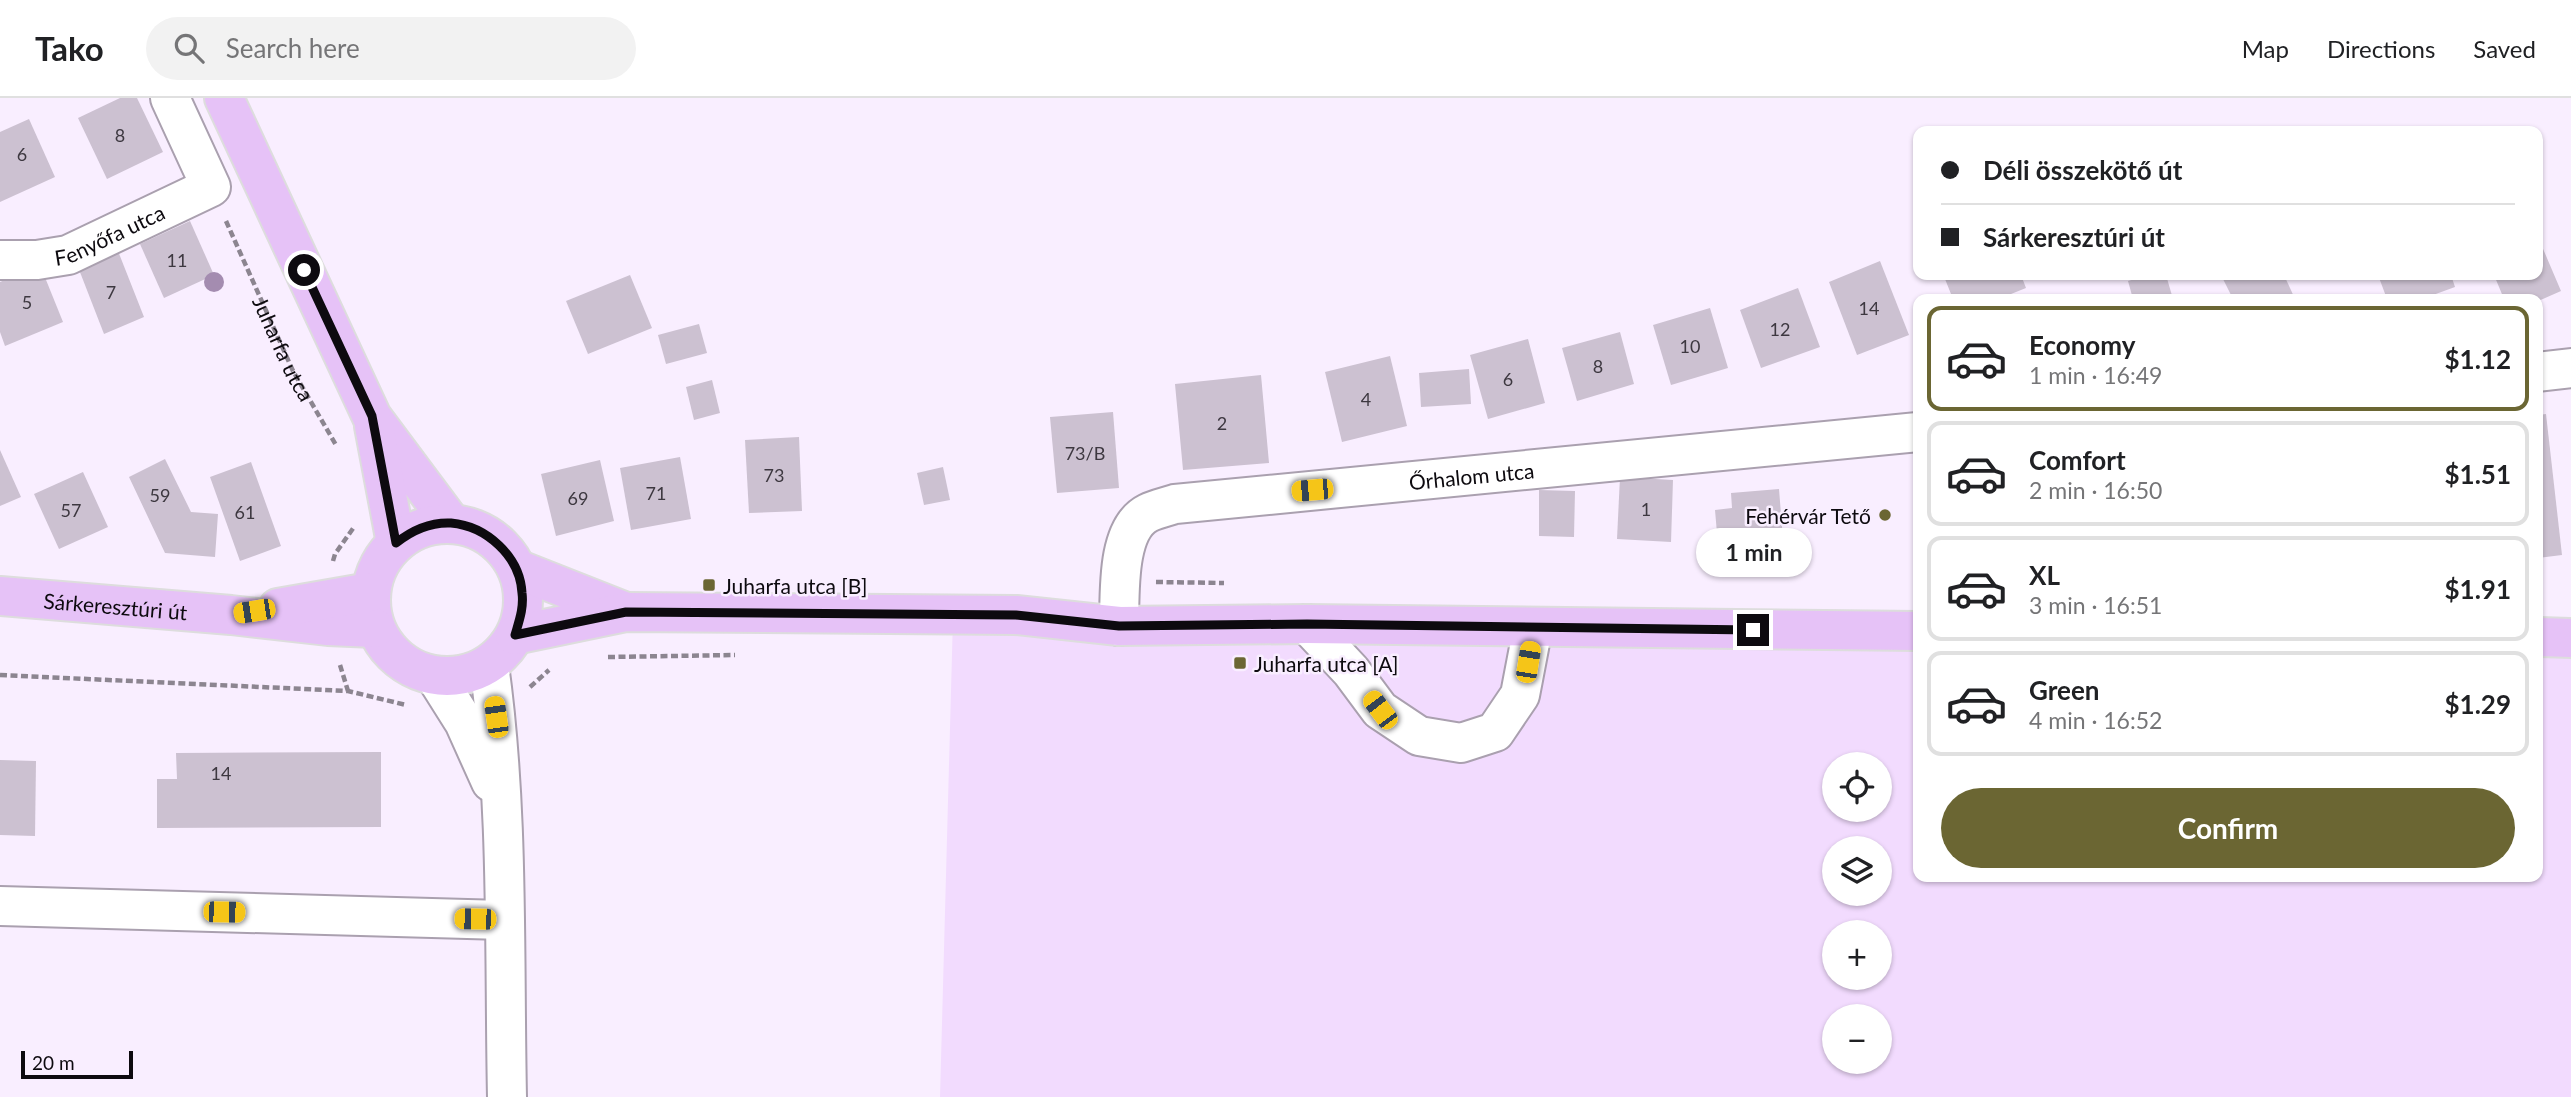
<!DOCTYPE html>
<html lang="en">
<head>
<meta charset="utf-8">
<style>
	:root { --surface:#fff; --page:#f2f2f2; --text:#202124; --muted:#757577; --line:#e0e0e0; --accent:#6b6633 }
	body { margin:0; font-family:Lato,sans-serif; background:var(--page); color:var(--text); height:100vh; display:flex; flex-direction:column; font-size:26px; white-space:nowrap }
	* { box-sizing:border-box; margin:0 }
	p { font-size:23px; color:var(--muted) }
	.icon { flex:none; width:38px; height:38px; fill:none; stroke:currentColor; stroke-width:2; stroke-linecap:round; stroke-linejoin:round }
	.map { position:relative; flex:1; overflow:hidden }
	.drawer { position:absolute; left:1913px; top:196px; width:630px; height:588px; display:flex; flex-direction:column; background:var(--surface); border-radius:14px; box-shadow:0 2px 5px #0004 }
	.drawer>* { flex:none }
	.hud { position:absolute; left:1913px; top:28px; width:630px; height:154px; border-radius:14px; box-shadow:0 2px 5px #0004; display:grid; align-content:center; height:154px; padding:0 28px; background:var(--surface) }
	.tools { position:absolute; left:1822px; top:654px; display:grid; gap:14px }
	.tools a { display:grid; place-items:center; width:70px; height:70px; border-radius:50%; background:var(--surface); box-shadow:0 2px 5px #0004; font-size:35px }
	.scale { position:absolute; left:21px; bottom:18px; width:112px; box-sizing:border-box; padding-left:7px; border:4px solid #0d0a0f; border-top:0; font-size:19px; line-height:24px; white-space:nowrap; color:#0d0a0f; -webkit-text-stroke:5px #f9eeff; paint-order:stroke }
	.end { position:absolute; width:32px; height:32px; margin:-16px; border:9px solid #0d0a0f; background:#fff; box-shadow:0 0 0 4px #fff }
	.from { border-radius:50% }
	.bubble { position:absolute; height:49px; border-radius:24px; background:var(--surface); box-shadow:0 2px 5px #0004; font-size:23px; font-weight:700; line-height:49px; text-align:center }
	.car { position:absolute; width:21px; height:42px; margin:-21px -10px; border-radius:9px; box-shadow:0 0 5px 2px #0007; background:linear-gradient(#f5c518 24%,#345 0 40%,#f5c518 0 76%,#345 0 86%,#f5c518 0) }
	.hud b { display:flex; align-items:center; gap:24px; height:66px; font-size:26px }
	.hud b+b { border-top:2px solid var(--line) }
	.hud i { width:18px; height:18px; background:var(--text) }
	ul { padding:12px 0 0; list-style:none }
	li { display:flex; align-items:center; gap:21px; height:105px; margin:0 14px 10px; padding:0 14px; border:4px solid var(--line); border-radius:14px }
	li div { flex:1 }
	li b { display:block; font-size:26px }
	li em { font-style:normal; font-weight:700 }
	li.current { border-color:var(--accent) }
	li>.icon { width:63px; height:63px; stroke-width:1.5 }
	.primary-button { display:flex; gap:14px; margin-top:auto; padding:14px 28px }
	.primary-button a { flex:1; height:80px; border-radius:42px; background:var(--accent); color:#fff; font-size:28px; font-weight:700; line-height:80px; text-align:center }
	header { display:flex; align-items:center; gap:42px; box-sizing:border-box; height:98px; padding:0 35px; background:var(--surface); border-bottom:2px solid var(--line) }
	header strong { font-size:33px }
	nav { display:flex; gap:38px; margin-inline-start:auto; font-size:24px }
	.search { width:490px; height:63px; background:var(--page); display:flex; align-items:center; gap:18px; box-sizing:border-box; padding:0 24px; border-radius:38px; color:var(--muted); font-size:26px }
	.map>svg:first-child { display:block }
</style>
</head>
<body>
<header>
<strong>Tako</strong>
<div class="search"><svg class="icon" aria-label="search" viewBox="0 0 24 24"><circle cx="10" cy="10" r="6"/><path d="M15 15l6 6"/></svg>Search here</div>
<nav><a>Map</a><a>Directions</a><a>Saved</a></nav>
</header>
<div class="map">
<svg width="2571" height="999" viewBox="0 0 2571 999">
	<rect width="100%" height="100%" fill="#f9eeff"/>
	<path fill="#f2dbfe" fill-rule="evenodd" d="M953 519 1918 540V779H2538V553L2571 554V999H940ZM1834 667H1880V712H1834ZM1834 751H1880V796H1834ZM1834 835H1880V880H1834ZM1834 919H1880V964H1834Z"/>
	<g fill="#ccc1d1">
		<path d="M120 0H137L163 54 107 81 78 20Z"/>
		<path d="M29 21 55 79 0 104V34Z"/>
		<path d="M190 123 214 177 164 200 140 146Z"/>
		<path d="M2538 139 2561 193 2538 203V201H2504L2494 177H2538Z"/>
		<path d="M118 153 144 219 104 236 78 169Z"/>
		<path d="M1880 163 1909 237 1857 257 1829 184Z"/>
		<path d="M40 167 63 224 5 248 0 234V184Z"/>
		<path d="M630 177 652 230 588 256 566 203Z"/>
		<path d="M1956 177H2021L2026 190 2011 196 2013 201H1953L1945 181Z"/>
		<path d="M2149 177H2166L2173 201H2133L2128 183Z"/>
		<path d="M2221 177H2284L2295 201H2233Z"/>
		<path d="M2378 177H2451L2455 189 2422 201H2387Z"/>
		<path d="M1798 190 1820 249 1761 270 1740 212Z"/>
		<path d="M1710 210 1728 270 1671 287 1653 227Z"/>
		<path d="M699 226 707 255 666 266 658 237Z"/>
		<path d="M1620 234 1634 286 1577 303 1562 250Z"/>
		<path d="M1528 241 1545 305 1488 321 1470 257Z"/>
		<path d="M1390 258 1407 328 1342 344 1325 274Z"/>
		<path d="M1469 271 1471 306 1421 309 1419 275Z"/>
		<path d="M1261 277 1269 365 1183 372 1175 286Z"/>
		<path d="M712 282 720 315 694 322 686 289Z"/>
		<path d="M1113 314 1119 390 1057 395 1050 319Z"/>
		<path d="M2546 316 2562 457 2538 460V317Z"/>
		<path d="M799 339 802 413 749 415 745 342Z"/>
		<path d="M0 352 21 399 0 408Z"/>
		<path d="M680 359 691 421 631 432 620 370Z"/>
		<path d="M165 361 191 414 218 416 215 459 165 455 129 379Z"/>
		<path d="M600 362 614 423 556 438 541 376Z"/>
		<path d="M251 364 281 448 240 463 210 379Z"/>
		<path d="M943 369 950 402 924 407 917 375Z"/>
		<path d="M83 374 108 429 59 451 34 396Z"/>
		<path d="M1620 379 1673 382 1671 444 1617 441Z"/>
		<path d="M1779 391 1783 441 1718 447 1715 412 1732 410 1731 395Z"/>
		<path d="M1539 392 1575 393 1574 439 1539 438Z"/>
		<path d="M381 654V729L157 730V681H177L176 655Z"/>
		<path d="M0 662 36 663 35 738 0 737Z"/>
	</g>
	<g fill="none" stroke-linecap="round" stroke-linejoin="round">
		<g stroke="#aaa0af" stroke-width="42">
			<g id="minor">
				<path id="s2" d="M0 162H37L68 157 211 89 170 0"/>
				<path d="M2538 274 2571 270"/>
				<path d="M1307 526 1351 573 1380 612 1419 638 1461 645 1495 634 1520 597 1533 529"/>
				<path id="s3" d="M1119 528C1120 496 1116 431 1148 415 1156 411 1166 409 1175 406L1918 334"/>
				<path d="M489 567C509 709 504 855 507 999"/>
				<path d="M435 578 464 624 491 684"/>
				<path d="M0 808 503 822"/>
			</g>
		</g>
		<g stroke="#ddd" stroke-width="42">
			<g id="major">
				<path d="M224 0 372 319 451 425"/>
				<path d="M374 328 396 445"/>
				<circle cx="447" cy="502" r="76"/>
				<path d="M517 471 626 514"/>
				<path id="s4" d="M0 498 231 517 328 528 375 530"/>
				<path d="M278 510 370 494"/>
				<path d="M515 537 626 514 1016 517 1119 528 1307 526 1918 533"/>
				<path d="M2538 539 2571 540"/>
			</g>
		</g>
		<g stroke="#8c8590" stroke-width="4.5" stroke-dasharray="7 3.5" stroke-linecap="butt">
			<path id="s1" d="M226 123 293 273 336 347"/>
			<path d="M333 463 335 456 354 429"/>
			<path d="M1156 484 1224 485"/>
			<path d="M608 559 735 557"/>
			<path d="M340 567 348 593"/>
			<path d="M0 577 348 593 406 607"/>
			<path d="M530 589 549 572"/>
		</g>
		<use href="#minor" stroke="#fff" stroke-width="38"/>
		<use href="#major" stroke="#e6c2f7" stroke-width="38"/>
	</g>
	<circle fill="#a48cb0" cx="214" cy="184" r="10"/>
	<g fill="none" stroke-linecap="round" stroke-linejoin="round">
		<path stroke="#0d0a0f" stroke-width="9" d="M304 172 372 318 396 445C411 433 430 424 451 425 486 428 520 458 522 495 524 510 519 523 515 537L626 514 1016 517 1119 528 1307 526 1753 532"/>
	</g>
	<g fill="#6b6633" stroke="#f9eeff" stroke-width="2.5">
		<circle cx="1885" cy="417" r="7"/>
		<rect x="702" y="480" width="14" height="14" rx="3.5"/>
		<rect x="1233" y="558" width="14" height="14" rx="3.5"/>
	</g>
	<g text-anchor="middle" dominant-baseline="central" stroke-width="5" stroke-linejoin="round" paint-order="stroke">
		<g font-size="18" fill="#3d3840">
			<text x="120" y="37">8</text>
			<text x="22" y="56">6</text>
			<text x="177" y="162">11</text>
			<text x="111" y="194">7</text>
			<text x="27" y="204">5</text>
			<text x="1869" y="210">14</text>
			<text x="1780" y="231">12</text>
			<text x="1690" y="248">10</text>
			<text x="1598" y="268">8</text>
			<text x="1508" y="281">6</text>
			<text x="1366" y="301">4</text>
			<text x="1222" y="325">2</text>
			<text x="1085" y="355">73/B</text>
			<text x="774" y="377">73</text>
			<text x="656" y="395">71</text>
			<text x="160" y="397">59</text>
			<text x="578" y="400">69</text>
			<text x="1646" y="411">1</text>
			<text x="71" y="412">57</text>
			<text x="245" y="414">61</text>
			<text x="221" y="675">14</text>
		</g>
		<g font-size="21" fill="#0d0a0f" stroke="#f9eeff">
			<text stroke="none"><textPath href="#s2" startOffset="114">Fenyőfa utca</textPath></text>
			<text stroke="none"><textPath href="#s1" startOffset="140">Juharfa utca</textPath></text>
			<text stroke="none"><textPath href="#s3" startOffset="448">Őrhalom utca</textPath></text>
			<text stroke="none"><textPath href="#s4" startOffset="116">Sárkeresztúri út</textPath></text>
		</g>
		<g font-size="21" fill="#0d0a0f" stroke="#f9eeff" text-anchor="start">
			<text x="1871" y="417" text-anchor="end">Fehérvár Tető</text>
			<text x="723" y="487">Juharfa utca [B]</text>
			<text x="1254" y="565">Juharfa utca [A]</text>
		</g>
	</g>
</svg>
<div class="tools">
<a><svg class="icon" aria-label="locate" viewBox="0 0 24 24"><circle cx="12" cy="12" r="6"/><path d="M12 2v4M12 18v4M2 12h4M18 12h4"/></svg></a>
<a><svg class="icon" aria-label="layers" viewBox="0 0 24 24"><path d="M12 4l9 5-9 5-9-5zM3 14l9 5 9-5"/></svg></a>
<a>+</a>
<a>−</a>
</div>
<div class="scale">20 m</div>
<i class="end from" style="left:304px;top:172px"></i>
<i class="end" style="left:1753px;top:532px"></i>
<div class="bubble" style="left:1696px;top:430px;width:116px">1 min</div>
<i class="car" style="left:1312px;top:392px;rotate:265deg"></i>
<i class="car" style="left:254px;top:513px;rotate:261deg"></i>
<i class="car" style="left:1528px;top:564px;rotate:9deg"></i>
<i class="car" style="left:1380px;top:612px;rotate:323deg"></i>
<i class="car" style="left:496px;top:619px;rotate:352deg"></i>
<i class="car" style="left:224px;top:814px;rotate:91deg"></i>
<i class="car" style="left:475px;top:821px;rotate:271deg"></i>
<div class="hud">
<b><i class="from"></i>Déli összekötő út</b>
<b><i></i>Sárkeresztúri út</b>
</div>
<section class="drawer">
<ul>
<li class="current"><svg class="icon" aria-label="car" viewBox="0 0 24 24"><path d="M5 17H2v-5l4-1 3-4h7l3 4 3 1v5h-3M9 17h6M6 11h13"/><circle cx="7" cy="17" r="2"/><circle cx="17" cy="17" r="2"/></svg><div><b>Economy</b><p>1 min · 16:49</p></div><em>$1.12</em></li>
<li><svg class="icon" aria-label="car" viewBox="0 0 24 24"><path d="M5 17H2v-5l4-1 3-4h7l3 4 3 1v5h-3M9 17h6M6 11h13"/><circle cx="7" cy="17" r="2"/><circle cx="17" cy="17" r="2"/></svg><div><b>Comfort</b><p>2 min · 16:50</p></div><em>$1.51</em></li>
<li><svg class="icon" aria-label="car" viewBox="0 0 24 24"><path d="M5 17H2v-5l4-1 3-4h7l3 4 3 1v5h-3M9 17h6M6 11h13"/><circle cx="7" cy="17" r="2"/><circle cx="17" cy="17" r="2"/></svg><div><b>XL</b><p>3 min · 16:51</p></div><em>$1.91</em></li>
<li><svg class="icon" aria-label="car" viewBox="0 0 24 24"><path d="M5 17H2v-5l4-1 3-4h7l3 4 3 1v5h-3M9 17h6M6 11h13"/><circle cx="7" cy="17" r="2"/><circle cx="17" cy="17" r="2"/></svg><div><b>Green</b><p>4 min · 16:52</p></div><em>$1.29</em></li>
</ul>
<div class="primary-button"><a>Confirm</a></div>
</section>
</div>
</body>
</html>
